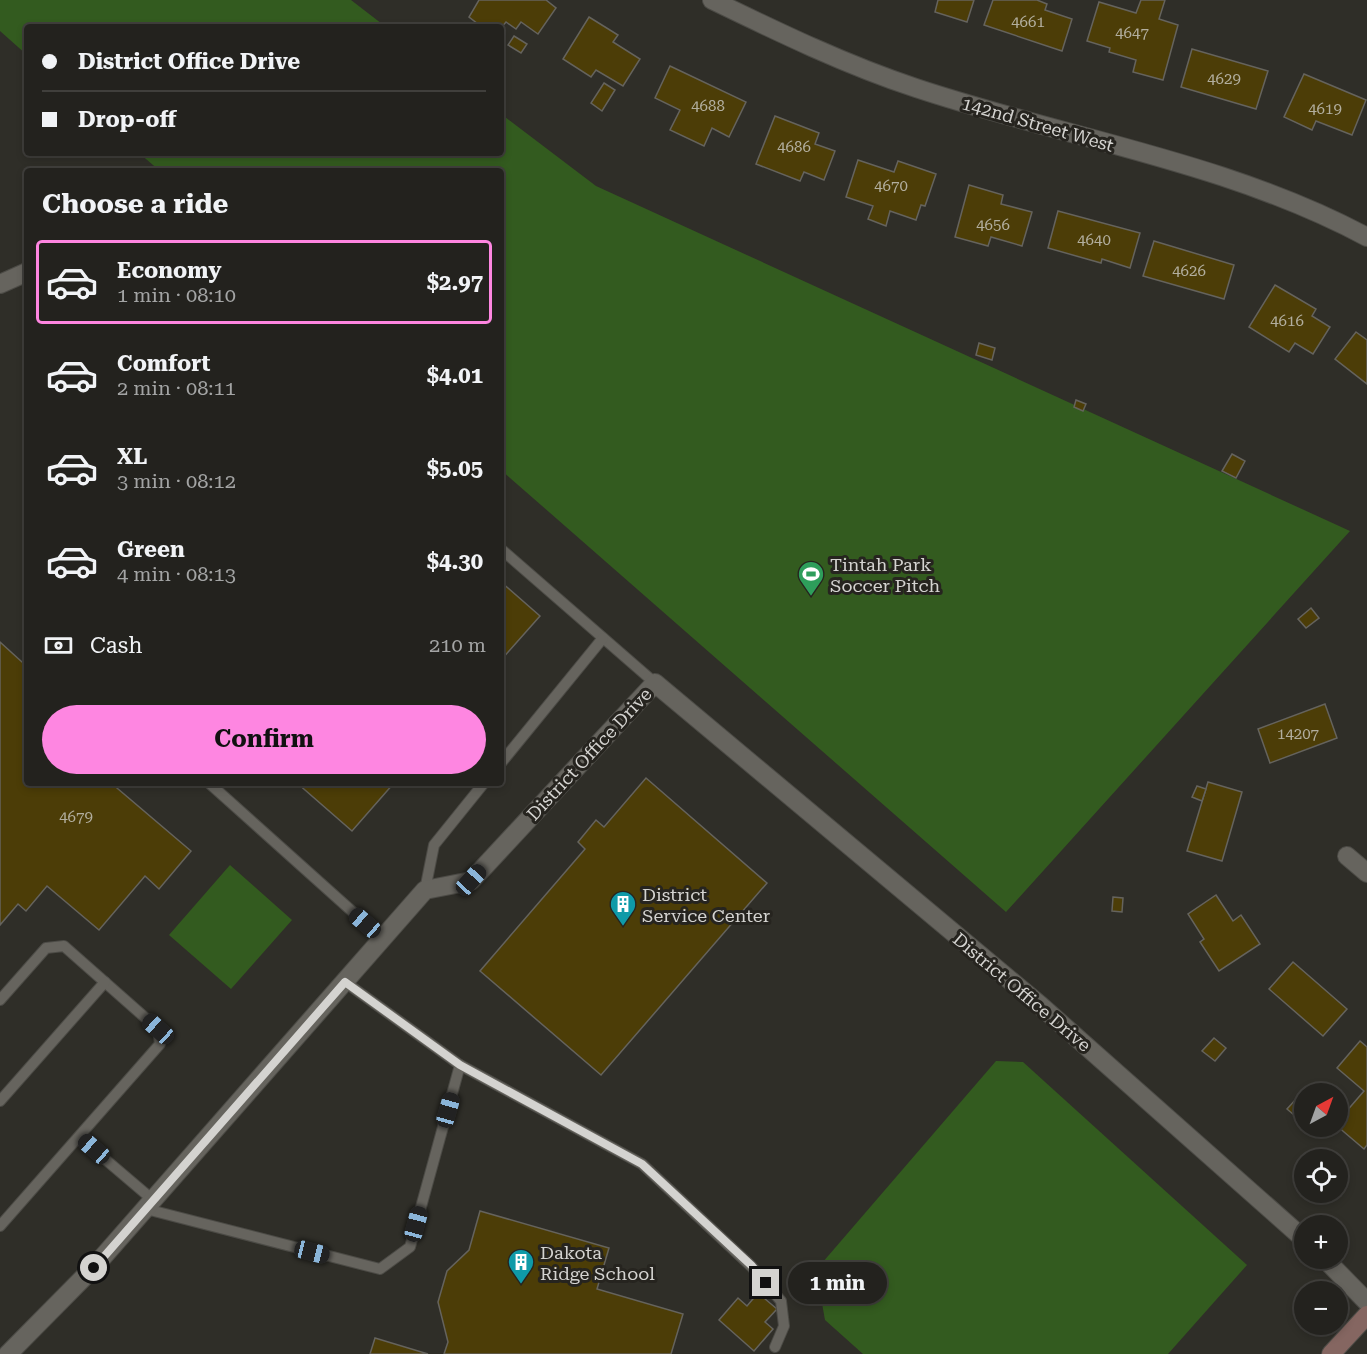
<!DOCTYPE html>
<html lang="en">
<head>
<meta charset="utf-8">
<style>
	:root { --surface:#23221e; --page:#2b2a27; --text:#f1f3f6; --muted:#a3a4a4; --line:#403f3c; --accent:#fe86e1 }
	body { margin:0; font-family:"Roboto Serif",serif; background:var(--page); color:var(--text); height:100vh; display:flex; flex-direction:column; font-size:22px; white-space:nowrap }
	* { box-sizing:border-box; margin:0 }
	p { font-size:20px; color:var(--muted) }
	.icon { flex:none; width:33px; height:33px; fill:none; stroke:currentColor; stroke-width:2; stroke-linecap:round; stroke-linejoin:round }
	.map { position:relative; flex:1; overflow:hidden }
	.details { position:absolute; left:24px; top:168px; width:480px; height:618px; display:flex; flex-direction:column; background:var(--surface); border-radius:6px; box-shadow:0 3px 9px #0003,0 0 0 2px var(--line) }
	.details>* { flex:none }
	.banner { position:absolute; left:24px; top:24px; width:480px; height:132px; border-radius:6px; box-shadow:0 3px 9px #0003,0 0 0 2px var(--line); display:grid; align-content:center; height:132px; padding:0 18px; background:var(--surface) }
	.needle { width:39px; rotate:41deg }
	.buttons { position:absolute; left:1294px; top:1083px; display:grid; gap:12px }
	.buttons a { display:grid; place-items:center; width:54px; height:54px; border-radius:50%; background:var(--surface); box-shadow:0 3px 9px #0003,0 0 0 2px var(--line); font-size:30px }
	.end { position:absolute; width:27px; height:27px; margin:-14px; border:8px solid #d4d3d0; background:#111; box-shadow:0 0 0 3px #111 }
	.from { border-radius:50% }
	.bubble { position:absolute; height:42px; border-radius:21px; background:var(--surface); box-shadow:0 3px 9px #0003,0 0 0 2px var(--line); font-size:20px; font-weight:700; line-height:42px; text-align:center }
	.car { position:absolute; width:18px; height:36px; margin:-18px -9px; border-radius:8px; box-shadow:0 0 4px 2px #0007; background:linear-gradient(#222 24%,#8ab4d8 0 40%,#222 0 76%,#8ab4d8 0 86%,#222 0) }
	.banner b { display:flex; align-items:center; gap:21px; height:57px; font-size:22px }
	.banner b+b { border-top:2px solid var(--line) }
	.banner i { width:15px; height:15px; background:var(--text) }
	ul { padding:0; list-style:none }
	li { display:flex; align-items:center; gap:18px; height:84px; margin:0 12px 9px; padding:0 6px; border:3px solid transparent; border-radius:6px }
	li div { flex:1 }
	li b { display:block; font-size:22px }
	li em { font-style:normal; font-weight:700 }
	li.selected { border-color:var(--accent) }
	li>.icon { width:54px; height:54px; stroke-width:1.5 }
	h2 { padding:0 18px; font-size:27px; line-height:72px }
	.pay { display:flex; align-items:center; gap:15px; height:66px; padding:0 18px; font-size:22px }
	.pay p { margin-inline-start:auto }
	.button { display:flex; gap:12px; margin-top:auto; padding:12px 18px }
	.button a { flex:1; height:69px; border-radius:36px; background:var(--accent); color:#111; font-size:24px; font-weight:700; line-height:69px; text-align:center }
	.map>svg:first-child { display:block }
</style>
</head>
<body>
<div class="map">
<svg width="1367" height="1354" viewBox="0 0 1367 1354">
	<rect width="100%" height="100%" fill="#2f2e28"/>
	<g fill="#335b1f">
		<path d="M0 0H351L386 27H27V55L0 31Z"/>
		<path d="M501 114 596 186 1350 531 1006 912 501 470V171H160L139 153H501Z"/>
		<path d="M230 865 292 920 231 989 169 935Z"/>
		<path d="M996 1061 1023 1062 1247 1265 1168 1354H863L825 1320 816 1270Z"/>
	</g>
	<g fill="#4c3d07" stroke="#65635d" stroke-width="1.5">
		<path d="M479 0H546L556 8 538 34 521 22 516 29 506 22 501 28 482 27 469 17Z"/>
		<path d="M938 0H974L967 22 935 12Z"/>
		<path d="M993 0H1037L1047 4 1045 10 1072 19 1062 51 984 25Z"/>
		<path d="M1141 0H1165L1159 19 1178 25 1163 80 1133 72 1136 60 1109 52 1110 48 1087 41 1099 2 1136 13Z"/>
		<path d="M589 17 618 35 613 42 640 59 623 86 596 70 591 77 563 59Z"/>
		<path d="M514 36 527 44 521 53 508 45Z"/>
		<path d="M1192 49 1268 71 1256 109 1181 87Z"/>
		<path d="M670 66 746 102 729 137 712 128 704 146 670 130 680 110 655 98Z"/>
		<path d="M1304 74 1366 100 1352 135 1316 121 1312 130 1284 117Z"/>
		<path d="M604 83 615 90 602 111 591 103Z"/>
		<path d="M775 116 819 133 815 144 835 151 824 180 804 172 800 181 756 164Z"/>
		<path d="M858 160 894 172 898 161 936 174 925 206 921 205 916 220 890 211 886 226 868 219 873 206 846 197Z"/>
		<path d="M969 185 1003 195 1001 204 1032 212 1022 246 991 237 988 246 955 237Z"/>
		<path d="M1058 211 1140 233 1130 268 1102 259 1101 263 1048 248Z"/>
		<path d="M1154 241 1234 265 1224 299 1143 276Z"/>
		<path d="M1275 285 1316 309 1312 316 1330 327 1313 354 1295 343 1289 352 1249 327Z"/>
		<path d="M1356 332 1367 340V384L1335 359Z"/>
		<path d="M979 343 995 348 992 360 976 355Z"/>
		<path d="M1076 400 1086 404 1083 411 1074 407Z"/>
		<path d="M1232 454 1245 461 1236 478 1222 471Z"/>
		<path d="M501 582 540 616 501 660Z"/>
		<path d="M1311 608 1319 618 1306 628 1298 619Z"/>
		<path d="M0 642 22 662 27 661V783H111L191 851 159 889 145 876 99 930 47 886 26 911 18 904 0 925Z"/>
		<path d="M1325 704 1337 738 1270 763 1258 729Z"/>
		<path d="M646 778 767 883 601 1075 480 971 585 849 578 842 596 820 604 827Z"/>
		<path d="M1208 782 1242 792 1222 861 1187 851Z"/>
		<path d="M297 783H394L352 831Z"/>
		<path d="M1197 786 1206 789 1202 801 1192 797Z"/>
		<path d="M1216 895 1233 921 1241 915 1260 944 1219 971 1200 942 1204 939 1188 914Z"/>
		<path d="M1113 897 1123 898 1122 912 1112 911Z"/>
		<path d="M1293 962 1347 1009 1323 1036 1269 989Z"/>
		<path d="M1214 1038 1226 1048 1215 1061 1202 1051Z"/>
		<path d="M1360 1041 1367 1047V1145L1364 1149 1337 1126 1338 1121 1364 1091 1337 1068Z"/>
		<path d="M1297 1098 1303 1103 1294 1115 1287 1109Z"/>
		<path d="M480 1211 609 1248 597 1289 683 1314 671 1354H444L448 1342 438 1302 447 1271 469 1250Z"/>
		<path d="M758 1293 777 1309 765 1322 773 1329 754 1351 719 1320 738 1298 747 1306Z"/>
		<path d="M375 1338 428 1354H370Z"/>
	</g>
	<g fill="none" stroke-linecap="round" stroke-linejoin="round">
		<g stroke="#4c4b46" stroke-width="12">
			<g id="lane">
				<path d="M501 549 655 683"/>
				<path d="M501 763 603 638"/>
				<path d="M209 783 383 939"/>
				<path d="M425 890 434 845 484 783"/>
				<path d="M345 982 460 1065 642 1164 751 1266 781 1301 784 1326 775 1347"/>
				<path d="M0 1000 46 948 64 946 158 1029 160 1044 0 1226"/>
				<path d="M0 1101 105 982"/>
				<path d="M79 1137 153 1200"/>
				<path d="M146 1209 380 1269 410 1247 460 1065"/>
			</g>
		</g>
		<g stroke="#4c4b46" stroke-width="20">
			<g id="street">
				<path d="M712 0C778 32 846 65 916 88 1066 138 1227 162 1367 237"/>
				<path d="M0 284 27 272"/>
				<path d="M1347 856 1367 873"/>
				<path d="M1324 1258 1367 1302"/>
				<path d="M8 1354 94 1267 425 890 471 881 655 683 1041 1006 1305 1240"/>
			</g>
		</g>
		<g stroke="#4c4b46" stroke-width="20">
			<path id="secondary" d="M1331 1354 1367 1315"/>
		</g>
		<use href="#lane" stroke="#66645e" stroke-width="10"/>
		<use href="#street" stroke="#66645e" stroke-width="18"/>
		<use href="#secondary" stroke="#856661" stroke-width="18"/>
	</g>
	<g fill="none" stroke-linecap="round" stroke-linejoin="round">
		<path stroke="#d4d3d0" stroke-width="8" d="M94 1268 345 982 460 1065 642 1164 752 1266 766 1283"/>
	</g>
	<defs>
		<g id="stadium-pin" transform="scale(1.35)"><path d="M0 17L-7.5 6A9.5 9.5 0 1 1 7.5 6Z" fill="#2e9e5b" stroke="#26241f"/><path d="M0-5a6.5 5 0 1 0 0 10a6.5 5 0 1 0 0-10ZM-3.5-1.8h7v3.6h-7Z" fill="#fff"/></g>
		<g id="building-pin" transform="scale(1.35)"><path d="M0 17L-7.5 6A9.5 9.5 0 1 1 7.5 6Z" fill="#0f9aa8" stroke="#26241f"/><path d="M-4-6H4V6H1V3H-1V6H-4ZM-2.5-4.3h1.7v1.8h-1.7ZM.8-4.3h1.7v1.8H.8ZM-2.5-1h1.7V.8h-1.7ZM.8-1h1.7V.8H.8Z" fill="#fff"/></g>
	</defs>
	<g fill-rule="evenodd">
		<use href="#stadium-pin" x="811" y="574"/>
		<use href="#building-pin" x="623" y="904"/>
		<use href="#building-pin" x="521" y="1262"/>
	</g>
	<g text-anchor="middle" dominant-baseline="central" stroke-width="6" stroke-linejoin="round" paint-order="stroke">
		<g font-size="15" fill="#b2ae9e">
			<text x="1028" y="22">4661</text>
			<text x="1132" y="33">4647</text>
			<text x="1224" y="79">4629</text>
			<text x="708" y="106">4688</text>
			<text x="1325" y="109">4619</text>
			<text x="794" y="147">4686</text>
			<text x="891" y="186">4670</text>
			<text x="993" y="225">4656</text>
			<text x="1094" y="240">4640</text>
			<text x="1189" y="271">4626</text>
			<text x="1287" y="321">4616</text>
			<text x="1298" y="734">14207</text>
			<text x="76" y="817">4679</text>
		</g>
		<g font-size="18" fill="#d4d3d0" stroke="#26241f">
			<text transform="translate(1038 124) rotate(16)">142nd Street West</text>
			<text transform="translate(589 754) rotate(-47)">District Office Drive</text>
			<text transform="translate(1022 992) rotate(40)">District Office Drive</text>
		</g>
		<g font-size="18" fill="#d4d3d0" stroke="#26241f" text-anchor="start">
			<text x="830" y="564">Tintah Park<tspan x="830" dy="21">Soccer Pitch</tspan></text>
			<text x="642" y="894">District<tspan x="642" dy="21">Service Center</tspan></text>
			<text x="540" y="1252">Dakota<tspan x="540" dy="21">Ridge School</tspan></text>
		</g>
	</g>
</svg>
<div class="buttons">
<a><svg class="needle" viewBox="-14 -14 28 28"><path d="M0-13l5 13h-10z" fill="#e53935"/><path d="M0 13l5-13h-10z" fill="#a3a4a4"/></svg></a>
<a><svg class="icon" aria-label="locate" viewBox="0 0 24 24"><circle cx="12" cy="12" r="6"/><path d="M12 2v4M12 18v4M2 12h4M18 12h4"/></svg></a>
<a>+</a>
<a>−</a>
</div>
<i class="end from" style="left:94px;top:1268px"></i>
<i class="end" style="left:766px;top:1283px"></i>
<div class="bubble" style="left:788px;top:1262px;width:99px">1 min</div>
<i class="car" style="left:471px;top:880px;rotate:43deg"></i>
<i class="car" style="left:365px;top:923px;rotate:311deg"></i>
<i class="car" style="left:158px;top:1029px;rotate:312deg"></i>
<i class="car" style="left:448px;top:1110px;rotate:16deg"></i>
<i class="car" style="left:94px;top:1149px;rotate:311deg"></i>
<i class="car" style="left:416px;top:1224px;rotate:15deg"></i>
<i class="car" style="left:312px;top:1252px;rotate:104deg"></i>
<div class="banner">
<b><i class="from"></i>District Office Drive</b>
<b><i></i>Drop-off</b>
</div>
<section class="details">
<h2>Choose a ride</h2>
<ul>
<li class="selected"><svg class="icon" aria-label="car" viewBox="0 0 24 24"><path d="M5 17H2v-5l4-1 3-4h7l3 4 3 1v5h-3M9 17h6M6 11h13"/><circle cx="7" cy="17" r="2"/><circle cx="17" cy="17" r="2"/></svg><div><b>Economy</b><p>1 min · 08:10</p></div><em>$2.97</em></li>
<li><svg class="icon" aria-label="car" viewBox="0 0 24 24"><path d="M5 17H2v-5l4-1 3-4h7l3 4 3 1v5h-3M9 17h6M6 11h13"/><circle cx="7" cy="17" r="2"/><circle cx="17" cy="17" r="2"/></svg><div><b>Comfort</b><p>2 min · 08:11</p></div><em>$4.01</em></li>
<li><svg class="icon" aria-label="car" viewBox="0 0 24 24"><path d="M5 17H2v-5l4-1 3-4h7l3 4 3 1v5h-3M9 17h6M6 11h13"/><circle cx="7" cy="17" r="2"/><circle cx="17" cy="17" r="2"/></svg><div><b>XL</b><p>3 min · 08:12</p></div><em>$5.05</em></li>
<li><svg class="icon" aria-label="car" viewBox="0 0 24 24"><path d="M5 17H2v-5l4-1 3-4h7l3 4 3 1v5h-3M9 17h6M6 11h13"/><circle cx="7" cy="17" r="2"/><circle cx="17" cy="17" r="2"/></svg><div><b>Green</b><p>4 min · 08:13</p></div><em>$4.30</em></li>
</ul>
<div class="pay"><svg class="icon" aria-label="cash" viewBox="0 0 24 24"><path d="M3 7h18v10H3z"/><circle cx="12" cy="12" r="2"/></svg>Cash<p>210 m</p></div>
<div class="button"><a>Confirm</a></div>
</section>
</div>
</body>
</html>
